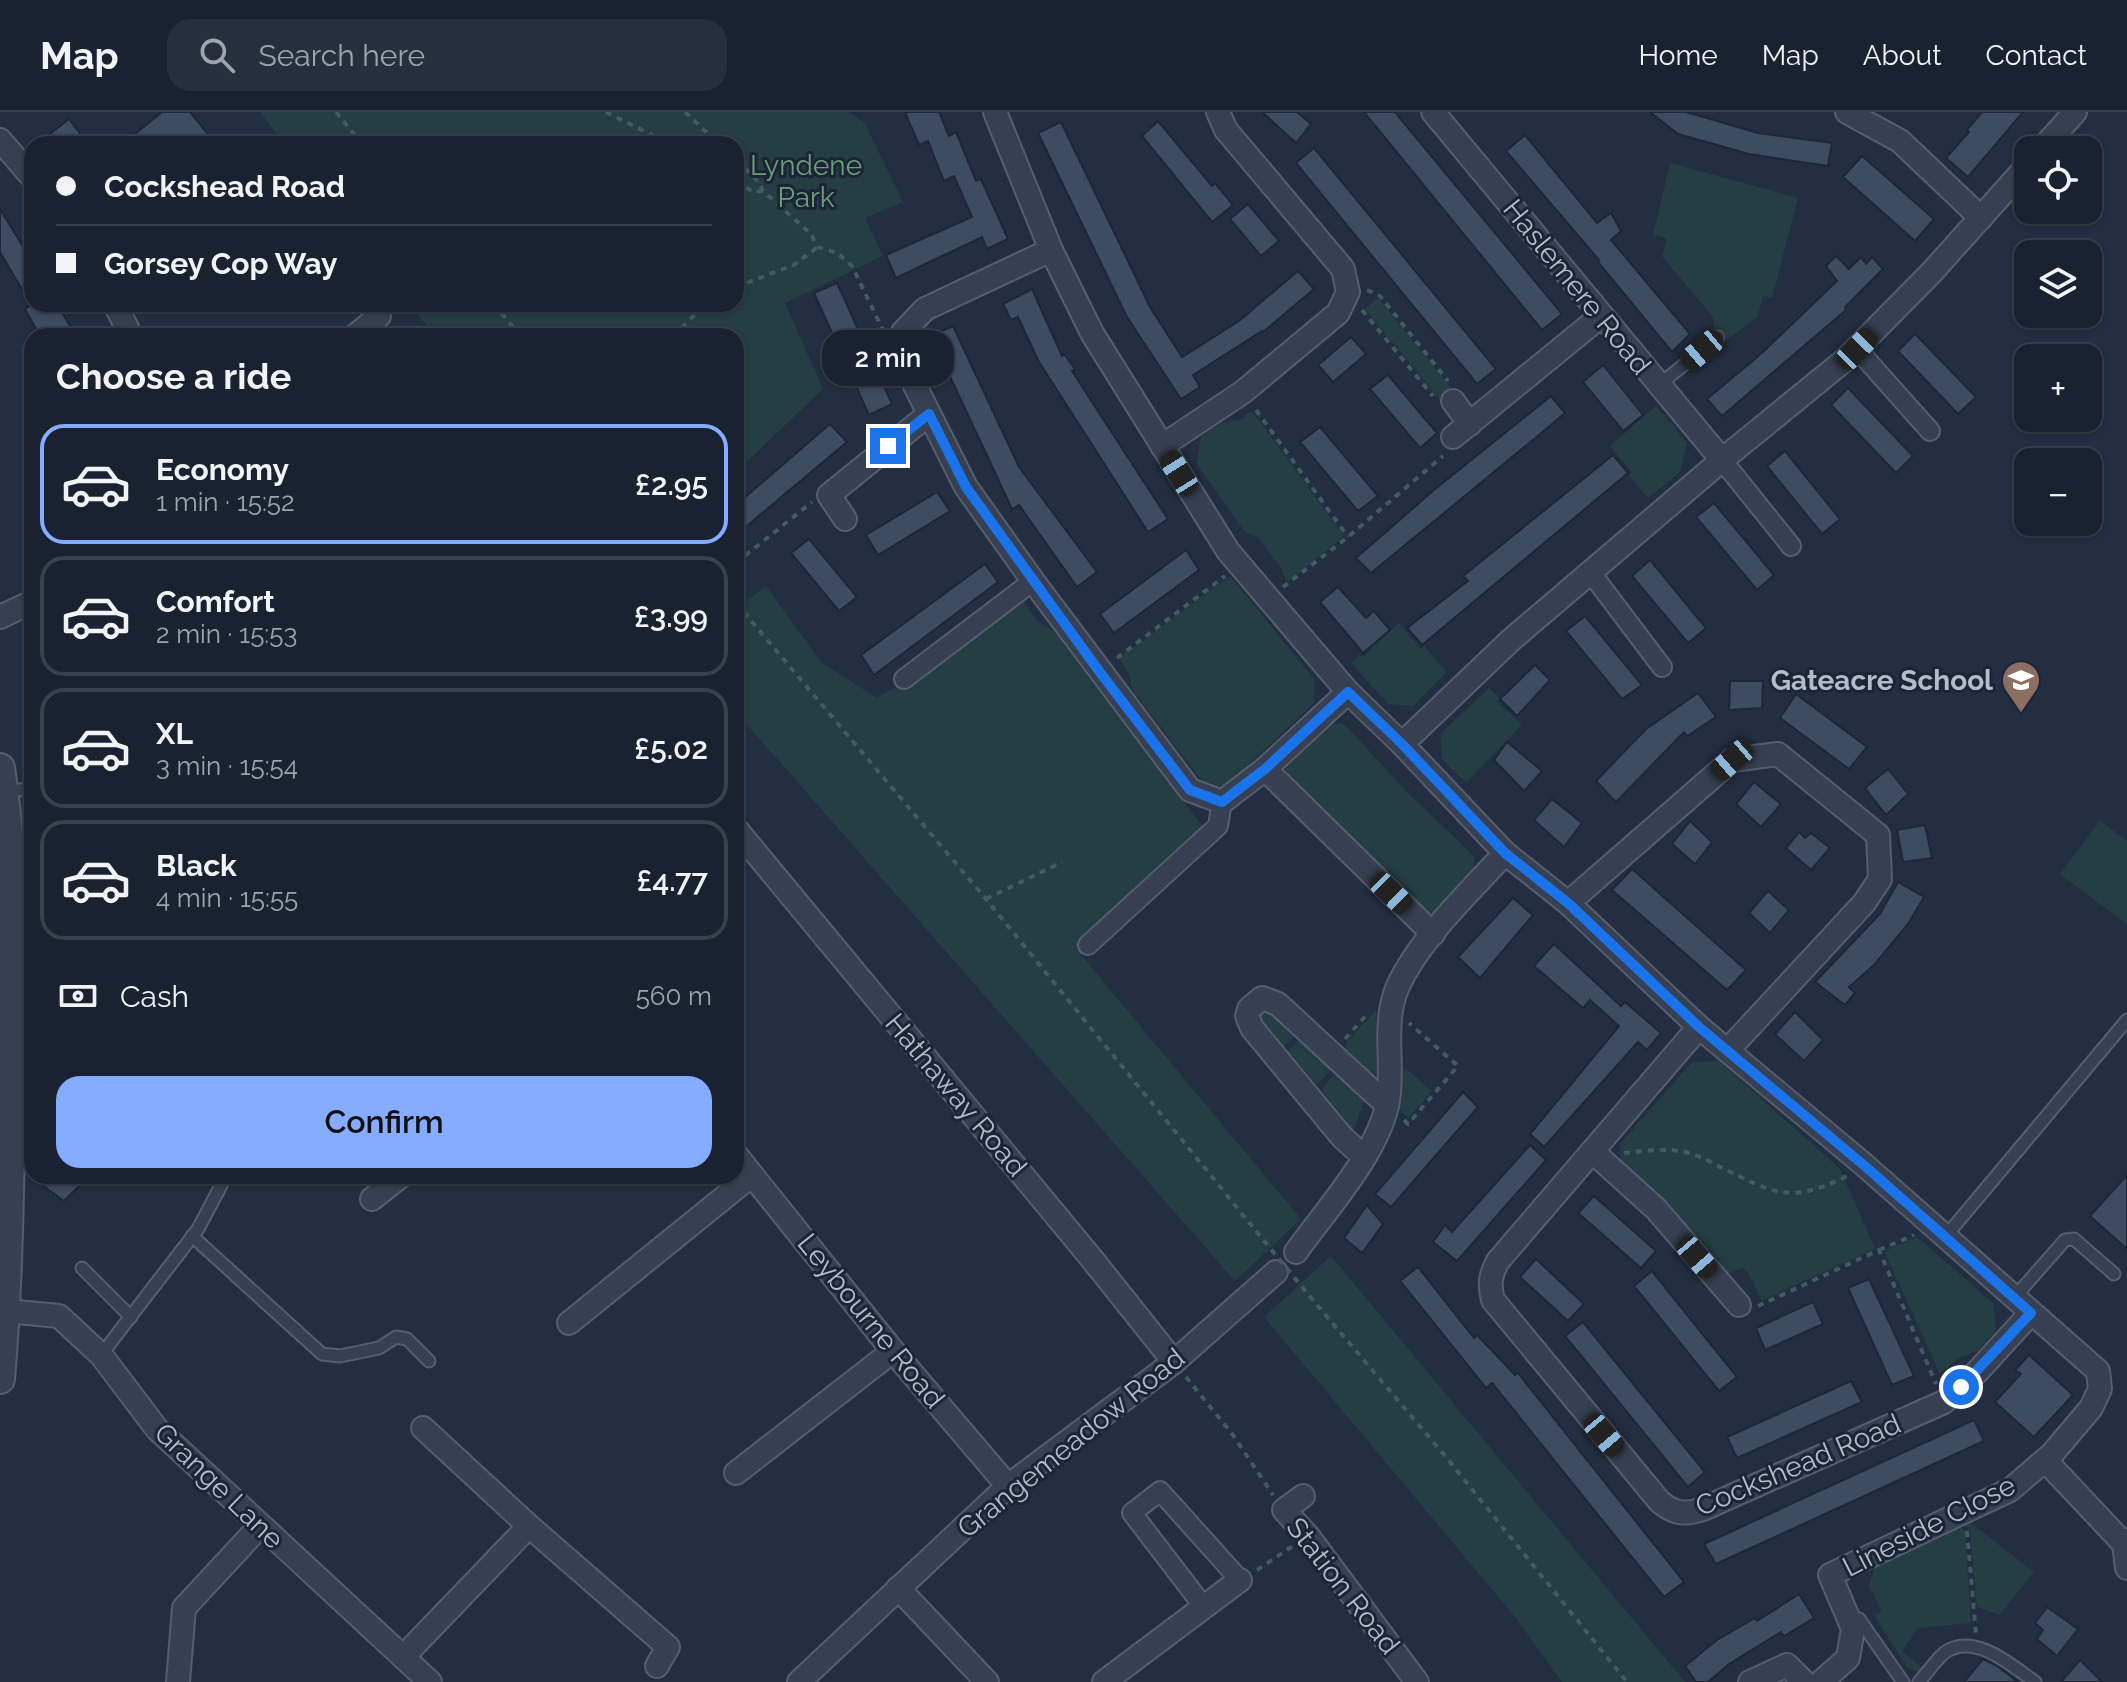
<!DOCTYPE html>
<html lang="en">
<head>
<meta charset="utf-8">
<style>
	:root { --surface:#1a2232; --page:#272f3e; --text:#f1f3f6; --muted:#9fa4ac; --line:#383f4d; --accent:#86acff }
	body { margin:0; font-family:Raleway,sans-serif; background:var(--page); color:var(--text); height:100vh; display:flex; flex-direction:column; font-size:30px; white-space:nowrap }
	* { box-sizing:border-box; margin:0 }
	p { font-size:26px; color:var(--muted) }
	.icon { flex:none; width:44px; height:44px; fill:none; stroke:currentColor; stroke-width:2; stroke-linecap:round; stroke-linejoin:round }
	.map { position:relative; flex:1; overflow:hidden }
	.panel { position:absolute; left:24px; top:216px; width:720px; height:856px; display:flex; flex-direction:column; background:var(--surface); border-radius:24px; box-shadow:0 2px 6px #0004,0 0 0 2px var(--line) }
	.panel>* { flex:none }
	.hud { position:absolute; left:24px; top:24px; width:720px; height:176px; border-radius:24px; box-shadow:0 2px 6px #0004,0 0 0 2px var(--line); display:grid; align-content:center; height:176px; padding:0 32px; background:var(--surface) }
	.buttons { position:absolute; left:2014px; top:24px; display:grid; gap:16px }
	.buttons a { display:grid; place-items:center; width:88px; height:88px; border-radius:16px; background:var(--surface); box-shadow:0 2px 6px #0004,0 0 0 2px var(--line); font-size:40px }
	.end { position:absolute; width:36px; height:36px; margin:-18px; border:10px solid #1a73e8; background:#fff; box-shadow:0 0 0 4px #fff }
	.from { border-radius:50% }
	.bubble { position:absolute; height:56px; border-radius:24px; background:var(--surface); box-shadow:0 2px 6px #0004,0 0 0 2px var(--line); font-size:26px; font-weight:600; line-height:56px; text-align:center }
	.car { position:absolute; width:24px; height:48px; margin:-24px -12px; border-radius:10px; box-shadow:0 0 6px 2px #0007; background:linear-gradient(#222 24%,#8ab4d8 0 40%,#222 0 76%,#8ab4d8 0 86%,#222 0) }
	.hud b { display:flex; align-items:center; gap:28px; height:76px; font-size:30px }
	.hud b+b { border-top:2px solid var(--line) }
	.hud i { width:20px; height:20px; background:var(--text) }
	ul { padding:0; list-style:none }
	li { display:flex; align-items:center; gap:24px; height:120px; margin:0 16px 12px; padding:0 16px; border:4px solid var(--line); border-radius:24px }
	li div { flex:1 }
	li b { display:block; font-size:30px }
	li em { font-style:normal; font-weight:600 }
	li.current { border-color:var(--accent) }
	li>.icon { width:72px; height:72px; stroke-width:1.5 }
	h2 { padding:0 32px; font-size:36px; line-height:96px }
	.pay { display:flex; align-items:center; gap:20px; height:88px; padding:0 32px; font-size:30px }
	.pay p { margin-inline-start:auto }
	.cta { display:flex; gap:16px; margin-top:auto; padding:16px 32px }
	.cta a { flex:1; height:92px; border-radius:24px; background:var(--accent); color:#111; font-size:32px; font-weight:600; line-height:92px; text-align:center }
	header { display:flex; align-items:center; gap:48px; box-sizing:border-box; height:112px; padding:0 40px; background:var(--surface); border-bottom:2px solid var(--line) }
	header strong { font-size:38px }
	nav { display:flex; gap:44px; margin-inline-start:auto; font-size:28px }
	.search { width:560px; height:72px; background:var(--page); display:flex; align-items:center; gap:20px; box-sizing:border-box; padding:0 28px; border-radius:24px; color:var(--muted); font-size:30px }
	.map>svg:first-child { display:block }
</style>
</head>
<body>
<header>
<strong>Map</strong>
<div class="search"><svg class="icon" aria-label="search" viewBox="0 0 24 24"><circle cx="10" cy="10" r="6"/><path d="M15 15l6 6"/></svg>Search here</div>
<nav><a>Home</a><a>Map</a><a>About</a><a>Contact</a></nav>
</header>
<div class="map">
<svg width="2127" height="1570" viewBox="0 0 2127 1570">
	<rect width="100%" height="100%" fill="#232e42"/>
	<g fill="#253e43">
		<path d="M260 0H849L865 12 903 90 865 106 883 144 785 191 823 277 736 360V224H436L408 192H736V32H284Z"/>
		<path d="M1670 51 1798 86 1772 186 1763 184 1758 204 1723 231 1713 219 1714 206 1662 144 1667 126 1653 123Z"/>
		<path d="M1378 186 1453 278 1440 288 1365 197Z"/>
		<path d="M1656 294 1687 331 1680 360 1648 386 1629 364 1632 360 1610 334Z"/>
		<path d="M1252 299 1344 424 1289 469H1286L1281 455 1258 426 1244 419 1197 352 1201 324 1222 311 1240 308Z"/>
		<path d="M1230 464 1314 567V591L1228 672 1217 675 1202 669 1132 577 1129 562 1119 546Z"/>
		<path d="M766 474 821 550 877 586 905 569 1019 484 1039 511 1053 518 1206 719 1128 793 1123 788 1082 832V844L1301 1107 1235 1169 736 600V497Z"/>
		<path d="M1399 511 1421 537 1424 534 1447 560 1413 594 1388 592 1351 551 1360 543 1363 545Z"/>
		<path d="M1489 576 1499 586 1497 590 1522 613 1466 671 1442 647 1440 622Z"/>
		<path d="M1340 611 1344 612 1410 683 1474 744V756L1433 801 1425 800 1288 665 1286 656 1289 652 1332 613Z"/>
		<path d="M2100 709 2127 729V812L2060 762Z"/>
		<path d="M1256 898H1277L1273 904 1294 924 1284 935 1264 910 1258 915Z"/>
		<path d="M1376 898V961L1374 968 1343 942 1347 930Z"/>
		<path d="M1299 928 1332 957 1317 973 1288 939Z"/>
		<path d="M1719 949 1840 1057 1875 1137 1762 1188 1747 1159 1742 1156 1728 1162H1721L1620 1053V1032L1692 950Z"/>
		<path d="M1404 955 1432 979 1408 1006 1400 998Z"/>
		<path d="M1338 963 1365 986 1352 1023 1342 1016 1347 1010 1321 978 1333 964Z"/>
		<path d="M1917 1125 1993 1191 1996 1219 1977 1239 1957 1247 1940 1262 1884 1139Z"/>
		<path d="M1331 1144 1685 1570H1562L1516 1506 1264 1205Z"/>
		<path d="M1968 1409 2034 1460 1999 1503 1977 1495 1970 1418 1964 1412Z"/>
		<path d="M1957 1414 1965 1419 1971 1511 1918 1516 1902 1539 1922 1556 1917 1560 1907 1555 1874 1504 1882 1499 1869 1474 1876 1452Z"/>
	</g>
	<g fill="#3e4c62" stroke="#1e2739" stroke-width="2">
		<path d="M162 0H190L216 32H144L135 22Z"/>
		<path d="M905 0H939L949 24 956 20 976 69 981 67 1008 127 987 137 982 125 896 166 886 143 972 105 954 64 944 69 928 29 919 33Z"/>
		<path d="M1262 0H1297L1311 12 1296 31Z"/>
		<path d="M1364 0H1395L1562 202 1542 218Z"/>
		<path d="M1650 0H1686L1758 21 1832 31 1828 54 1749 42 1678 22Z"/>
		<path d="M1982 0H2023L1968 65 1946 46 1969 20 1967 18Z"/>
		<path d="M69 7 88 32H37Z"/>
		<path d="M1158 9 1212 74 1215 71 1233 93 1212 110 1142 24Z"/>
		<path d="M1061 10 1150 195 1182 245 1239 209 1298 159 1314 177 1263 220 1262 219 1193 263 1200 275 1181 287 1127 205 1038 21Z"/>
		<path d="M1525 23 1597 111 1611 101 1621 119 1611 128 1690 222 1672 240 1598 150 1599 148 1506 39Z"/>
		<path d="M1314 36 1496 257 1477 272 1296 51Z"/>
		<path d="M1862 44 1934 107 1915 129 1843 65Z"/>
		<path d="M1248 92 1279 129 1261 144 1230 107Z"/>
		<path d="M0 97 32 149V193L57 192 76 224H40L25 197 31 193 0 140Z"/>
		<path d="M1836 144 1849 157 1861 145 1866 152 1872 145 1883 157 1845 195 1846 198 1722 304 1707 287 1763 240 1837 169 1826 154Z"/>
		<path d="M837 171 892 292 869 303 814 181Z"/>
		<path d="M1032 177 1062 244 1064 242 1075 257 1072 259 1168 407 1148 420 1039 250 1018 205 1011 208 1003 192Z"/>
		<path d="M953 214 1019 355 1097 460 1077 475 1019 393 1012 397 931 224Z"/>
		<path d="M1915 222 1976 285 1958 302 1898 239Z"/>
		<path d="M1351 225 1366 242 1333 270 1318 253Z"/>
		<path d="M1603 253 1643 303 1623 319 1583 270Z"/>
		<path d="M1388 263 1437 321 1420 336 1370 277Z"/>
		<path d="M1848 276 1913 344 1896 361 1831 293Z"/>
		<path d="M1551 284 1565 301 1545 318 1371 461 1356 446 1434 378Z"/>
		<path d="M830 312 847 330 736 423V393Z"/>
		<path d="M1320 315 1378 384 1358 399 1300 330Z"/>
		<path d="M1785 339 1840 407 1822 422 1767 354Z"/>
		<path d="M1613 343 1628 361 1422 533 1407 516 1468 469 1463 464Z"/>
		<path d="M937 380 950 399 878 443 866 423Z"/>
		<path d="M1714 391 1774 463 1757 478 1696 405Z"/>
		<path d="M809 427 857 485 839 499 791 441Z"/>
		<path d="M1186 438 1199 458 1114 521 1100 502Z"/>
		<path d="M1650 448 1706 516 1688 531 1632 464Z"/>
		<path d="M985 452 998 470 874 563 861 543Z"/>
		<path d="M1338 475 1366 506 1374 499 1390 518 1363 541 1320 490Z"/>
		<path d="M1585 504 1642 573 1622 587 1566 519Z"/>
		<path d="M1535 553 1550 568 1517 604 1500 587Z"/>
		<path d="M1730 569H1763L1762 596 1729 598Z"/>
		<path d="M1698 581 1716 605 1687 624 1684 620 1616 690 1596 669 1646 617Z"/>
		<path d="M1796 582 1867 635 1849 657 1780 606Z"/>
		<path d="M1507 630 1542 659 1524 679 1494 648Z"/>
		<path d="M1888 657 1908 682 1886 703 1865 676Z"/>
		<path d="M1754 670 1781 692 1761 715 1736 692Z"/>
		<path d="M1552 687 1582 711 1564 735 1534 708Z"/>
		<path d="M1690 709 1712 730 1695 752 1672 732Z"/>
		<path d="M1925 713 1932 746 1903 750 1897 718Z"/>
		<path d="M1799 720 1805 726 1811 721 1830 736 1811 758 1786 736Z"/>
		<path d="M1632 757 1746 858 1727 878 1612 778Z"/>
		<path d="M1898 770 1924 785 1908 812 1874 853 1849 875 1855 881 1845 893 1815 870 1880 802Z"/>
		<path d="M1768 779 1789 798 1770 821 1749 801Z"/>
		<path d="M1513 786 1533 803 1480 866 1458 845Z"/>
		<path d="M1554 832 1621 894 1625 890 1661 921 1647 938 1638 930 1544 1035 1530 1022 1619 914 1590 888 1583 896 1534 854Z"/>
		<path d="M1795 900 1823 928 1804 949 1775 922Z"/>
		<path d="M1463 980 1478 995 1391 1095 1375 1082Z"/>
		<path d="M1530 1033 1546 1048 1457 1149 1433 1130 1445 1113 1452 1120Z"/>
		<path d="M2127 1063V1137L2090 1104Z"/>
		<path d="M30 1064H89L64 1089Z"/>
		<path d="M1594 1084 1656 1139 1641 1156 1578 1101Z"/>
		<path d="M1367 1093 1383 1112 1362 1141 1344 1126Z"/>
		<path d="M1536 1147 1584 1192 1568 1209 1520 1165Z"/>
		<path d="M1418 1155 1474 1226 1477 1223 1515 1263 1518 1261 1684 1470 1664 1485 1492 1271 1486 1276 1400 1169Z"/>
		<path d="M1652 1159 1737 1265 1719 1279 1634 1174Z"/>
		<path d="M1869 1167 1914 1264 1892 1273 1848 1176Z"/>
		<path d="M1813 1190 1823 1212 1765 1238 1756 1216Z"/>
		<path d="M1583 1210 1705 1360 1688 1375 1565 1224Z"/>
		<path d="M2029 1243 2073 1283 2034 1325 1995 1290 2021 1262 2015 1258Z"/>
		<path d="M1851 1269 1862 1290 1737 1346 1727 1325Z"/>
		<path d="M1974 1308 1984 1329 1716 1452 1704 1432Z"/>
		<path d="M1799 1482 1814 1506 1784 1524 1781 1520 1729 1552 1708 1570H1696L1685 1554 1717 1528 1755 1506 1757 1509Z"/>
		<path d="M2047 1495 2078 1517 2057 1544 2037 1527 2043 1518 2035 1511Z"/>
		<path d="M1983 1547 1997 1554 2018 1570H1964Z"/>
		<path d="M2080 1548 2102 1570H2061Z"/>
	</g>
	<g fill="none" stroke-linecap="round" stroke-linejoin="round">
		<g stroke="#555e6f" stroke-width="15">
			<g id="service">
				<path d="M1659 273 1718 225"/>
				<path d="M4 679 32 677"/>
				<path d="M192 1124 322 1242 340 1244 379 1236 396 1225 407 1227 429 1249"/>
				<path d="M1946 1124 2127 908"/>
				<path d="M82 1156 131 1205"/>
				<path d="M2014 1186 2065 1128 2074 1127 2114 1162"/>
				<path d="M101 1243 198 1117 226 1064"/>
				<path d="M1850 1508 1859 1507 1903 1570"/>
				<path d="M1919 1570C1927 1561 1935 1549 1944 1541 1974 1519 2012 1554 2035 1570"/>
			</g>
		</g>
		<g stroke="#555e6f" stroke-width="22">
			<g id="pedestrian">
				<path d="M1857 237 1930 319"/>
				<path d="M1722 348 1791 434"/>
				<path d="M1591 461 1662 555"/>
				<path d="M904 567 1033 469"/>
				<path d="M1088 833 1218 714 1222 690"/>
				<path d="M1204 1495 1132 1401 1160 1379 1240 1468"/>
			</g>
		</g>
		<g stroke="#555e6f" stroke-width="26">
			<g id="minor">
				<path d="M995 0 1051 138 1092 221 1228 439 1348 580 1402 632 1505 741 1568 791 1699 915 1862 1051 2098 1259 2100 1277 2091 1296 2052 1342 2010 1378 1830 1463 1853 1517 1848 1546 1821 1570"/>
				<path d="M1433 0 1722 348"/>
				<path d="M1847 0 1900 29 1981 106"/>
				<path d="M0 28 32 65"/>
				<path d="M2041 38 2075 0"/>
				<path d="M1051 138 925 197 903 220 898 240 966 375 1033 469 1190 678 1222 690 1265 657 1348 580"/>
				<path d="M115 192 131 224"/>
				<path d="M355 224 379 204"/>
				<path d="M1453 289 1470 312"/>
				<path d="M1453 325 1601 204"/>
				<path d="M1162 334 1243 280 1338 201 1348 180 1343 157 1226 18 1218 0"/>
				<path d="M845 407 829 383 929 302"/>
				<path d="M0 505 32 490"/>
				<path d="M1402 632 1511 528 1722 348 1846 247 1931 161 2028 53"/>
				<path d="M1265 657 1433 822"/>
				<path d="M736 717 1092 1147 1174 1250"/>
				<path d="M1568 791 1732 648 1778 642 1878 723 1880 767 1864 791 1728 938"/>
				<path d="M1699 915 1498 1149C1490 1163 1489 1173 1493 1188L1660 1390C1675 1402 1685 1403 1703 1397L1944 1290 1977 1260 2031 1201"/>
				<path d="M1593 1040 1656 1097 1739 1193"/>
				<path d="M736 1043 893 1239 1008 1374"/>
				<path d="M1364 1045 1342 1025 1252 916 1247 904 1249 897 1262 886 1278 892 1387 993"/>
				<path d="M372 1087 401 1064"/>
				<path d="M1296 1140C1326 1098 1379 1040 1388 989 1394 951 1382 910 1398 874 1420 826 1470 780 1505 741"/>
				<path d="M6 1199 59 1204 101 1243 157 1317 430 1570"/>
				<path d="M569 1211 752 1063"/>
				<path d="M423 1316 529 1414 668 1535 657 1554"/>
				<path d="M2045 1348 2124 1432"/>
				<path d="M736 1361 893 1239"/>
				<path d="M1303 1384 1284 1398 1308 1424 1417 1570"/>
				<path d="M2127 1428 2124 1432 2127 1456"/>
				<path d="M898 1476 987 1570"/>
				<path d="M404 1544 529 1414"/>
				<path d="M178 1570 184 1496 260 1414"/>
				<path d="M799 1570 1008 1374 1174 1250 1276 1160"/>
				<path d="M1104 1570 1240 1468"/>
				<path d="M1750 1570 1787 1553 1804 1570"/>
			</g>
		</g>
		<g stroke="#555e6f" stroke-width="32">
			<path id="tertiary" d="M0 656C17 767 14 877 11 989 9 1082 8 1175 0 1267"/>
		</g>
		<g stroke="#435b60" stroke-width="4" stroke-dasharray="6 6" stroke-linecap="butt">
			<path d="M336 0 362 32"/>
			<path d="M606 0 670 32"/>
			<path d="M685 0 719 32"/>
			<path d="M736 48 759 70 763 79 810 121 818 135 837 141 852 154 883 218"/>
			<path d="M736 69 753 80 763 79"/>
			<path d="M736 175 794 153 818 135"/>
			<path d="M1367 178 1380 184 1448 269"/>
			<path d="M494 192 520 224"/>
			<path d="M1362 198 1433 284"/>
			<path d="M673 224 706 192"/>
			<path d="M1256 298 1348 425"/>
			<path d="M736 451 812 390"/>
			<path d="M1283 475 1348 425 1443 344"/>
			<path d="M736 491 986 787 1256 1119"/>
			<path d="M1117 546 1225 464"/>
			<path d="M986 787 1062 750"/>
			<path d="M1345 927 1369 900"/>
			<path d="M1404 1008 1408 1012 1458 954 1409 911"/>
			<path d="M1624 1041C1644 1039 1665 1036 1685 1040 1698 1043 1709 1049 1720 1055 1774 1081 1789 1093 1847 1064"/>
			<path d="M1879 1138 1914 1123"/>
			<path d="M1317 1193 1446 1345 1627 1570"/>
			<path d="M1758 1194 1879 1138 1936 1272"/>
			<path d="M1186 1265 1233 1323 1273 1383"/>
			<path d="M1967 1419 1976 1522"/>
			<path d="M1257 1458 1293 1434"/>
		</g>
		<use href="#service" stroke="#374052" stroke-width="11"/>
		<use href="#pedestrian" stroke="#374052" stroke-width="18"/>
		<use href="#minor" stroke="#374052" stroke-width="22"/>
		<use href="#tertiary" stroke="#374052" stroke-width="28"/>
		<path stroke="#435b60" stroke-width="4" stroke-dasharray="6 6" stroke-linecap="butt" d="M1256 1119 1317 1193"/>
	</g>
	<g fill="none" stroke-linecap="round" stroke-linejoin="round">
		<path stroke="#1a73e8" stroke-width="10" d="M888 334 929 302 966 375 1099 559 1190 678 1222 690 1265 657 1348 580 1402 632 1505 741 1568 791 1699 915 1866 1055 2031 1201 1961 1275"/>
	</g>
	<defs>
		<g id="school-pin" transform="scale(2)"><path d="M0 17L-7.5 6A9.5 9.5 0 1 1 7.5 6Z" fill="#8d6e63" stroke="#1c2537"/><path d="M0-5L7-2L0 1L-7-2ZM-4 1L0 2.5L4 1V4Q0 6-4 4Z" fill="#fff"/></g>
	</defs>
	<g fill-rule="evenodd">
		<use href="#school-pin" x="2021" y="568"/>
	</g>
	<g text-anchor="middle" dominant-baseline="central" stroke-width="6" stroke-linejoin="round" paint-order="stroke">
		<g font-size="28" fill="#699f79" stroke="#1c2537">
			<text x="806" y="53">Lyndene<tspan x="806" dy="32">Park</tspan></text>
		</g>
		<g font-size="28" fill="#b4bccc" stroke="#1c2537">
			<text transform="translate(1577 175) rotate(51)">Haslemere Road</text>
			<text transform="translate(956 983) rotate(50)">Hathaway Road</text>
			<text transform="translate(871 1209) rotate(51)">Leybourne Road</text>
			<text transform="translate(1071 1331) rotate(-39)">Grangemeadow Road</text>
			<text transform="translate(1798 1353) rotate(-23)">Cockshead Road</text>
			<text transform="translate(219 1374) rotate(44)">Grange Lane</text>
			<text transform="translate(1929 1414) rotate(-27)">Lineside Close</text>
			<text transform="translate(1343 1474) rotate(52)">Station Road</text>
		</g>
		<g font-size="28" font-weight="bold" fill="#b4bccc" stroke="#1c2537" text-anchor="end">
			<text x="1993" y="568">Gateacre School</text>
		</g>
	</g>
</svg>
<div class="buttons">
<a><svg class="icon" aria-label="locate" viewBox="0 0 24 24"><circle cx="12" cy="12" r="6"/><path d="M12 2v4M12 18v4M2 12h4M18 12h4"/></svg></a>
<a><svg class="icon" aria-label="layers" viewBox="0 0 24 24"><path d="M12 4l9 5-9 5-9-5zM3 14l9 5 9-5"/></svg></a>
<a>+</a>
<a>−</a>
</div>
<i class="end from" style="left:1961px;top:1275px"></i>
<i class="end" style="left:888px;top:334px"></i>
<div class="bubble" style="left:822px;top:218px;width:132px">2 min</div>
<i class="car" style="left:1857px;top:237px;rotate:44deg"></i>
<i class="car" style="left:1702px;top:238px;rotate:230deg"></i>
<i class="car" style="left:1179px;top:361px;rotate:328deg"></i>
<i class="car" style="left:1732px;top:648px;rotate:229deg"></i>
<i class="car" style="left:1391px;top:781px;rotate:134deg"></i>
<i class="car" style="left:1697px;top:1145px;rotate:139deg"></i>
<i class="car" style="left:1604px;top:1323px;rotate:140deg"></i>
<div class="hud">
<b><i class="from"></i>Cockshead Road</b>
<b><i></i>Gorsey Cop Way</b>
</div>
<section class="panel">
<h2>Choose a ride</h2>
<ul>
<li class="current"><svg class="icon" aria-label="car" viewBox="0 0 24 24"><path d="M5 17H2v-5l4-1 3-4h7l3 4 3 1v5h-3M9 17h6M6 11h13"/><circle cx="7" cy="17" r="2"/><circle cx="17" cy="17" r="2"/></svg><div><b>Economy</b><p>1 min · 15:52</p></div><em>£2.95</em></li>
<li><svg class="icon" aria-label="car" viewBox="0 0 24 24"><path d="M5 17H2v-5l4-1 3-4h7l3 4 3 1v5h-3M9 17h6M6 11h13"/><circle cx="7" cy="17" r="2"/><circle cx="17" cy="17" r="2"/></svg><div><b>Comfort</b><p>2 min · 15:53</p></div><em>£3.99</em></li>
<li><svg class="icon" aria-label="car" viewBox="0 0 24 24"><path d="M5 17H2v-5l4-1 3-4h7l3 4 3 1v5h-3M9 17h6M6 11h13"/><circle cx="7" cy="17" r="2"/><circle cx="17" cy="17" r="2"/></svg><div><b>XL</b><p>3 min · 15:54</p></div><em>£5.02</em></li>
<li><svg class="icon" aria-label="car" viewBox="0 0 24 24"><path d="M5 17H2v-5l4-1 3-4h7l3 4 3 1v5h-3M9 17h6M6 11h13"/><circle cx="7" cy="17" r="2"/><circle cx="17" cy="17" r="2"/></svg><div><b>Black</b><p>4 min · 15:55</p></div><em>£4.77</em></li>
</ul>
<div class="pay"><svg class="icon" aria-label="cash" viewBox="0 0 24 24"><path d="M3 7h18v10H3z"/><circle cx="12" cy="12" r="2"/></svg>Cash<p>560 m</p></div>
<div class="cta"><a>Confirm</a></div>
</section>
</div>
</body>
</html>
